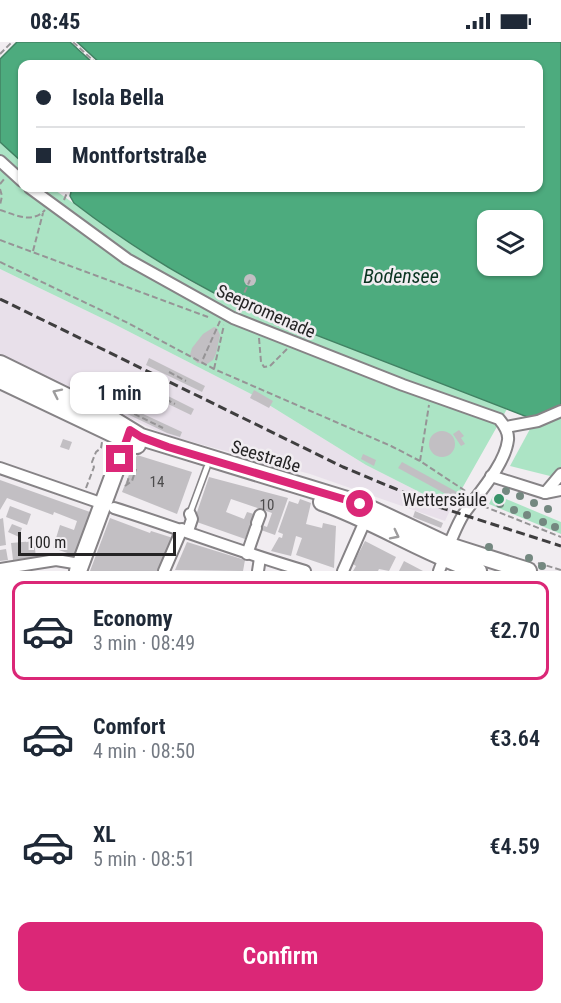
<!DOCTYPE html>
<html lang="en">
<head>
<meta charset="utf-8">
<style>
	:root { --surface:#fff; --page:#f6f6f7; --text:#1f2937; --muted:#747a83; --line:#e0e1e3; --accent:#db2777 }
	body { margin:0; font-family:"Roboto Condensed",sans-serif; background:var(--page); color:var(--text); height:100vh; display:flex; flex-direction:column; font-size:22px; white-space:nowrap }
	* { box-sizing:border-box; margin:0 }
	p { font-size:20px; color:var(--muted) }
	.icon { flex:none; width:33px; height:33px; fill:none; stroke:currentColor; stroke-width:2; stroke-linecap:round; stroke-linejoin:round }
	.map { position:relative; height:529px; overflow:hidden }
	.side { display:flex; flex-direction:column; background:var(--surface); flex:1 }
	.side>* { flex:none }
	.banner { position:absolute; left:18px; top:18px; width:525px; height:132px; border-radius:12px; box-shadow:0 2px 4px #0004; display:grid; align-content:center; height:132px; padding:0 18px; background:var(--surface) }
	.fabs { position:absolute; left:477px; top:168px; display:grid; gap:12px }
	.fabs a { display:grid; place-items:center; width:66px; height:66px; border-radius:12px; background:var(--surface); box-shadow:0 2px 4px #0004; font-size:30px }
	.scale { position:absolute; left:18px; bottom:15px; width:158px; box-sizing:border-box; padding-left:6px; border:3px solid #252425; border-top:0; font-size:16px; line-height:21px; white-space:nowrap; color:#252425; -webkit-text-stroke:4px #f1edf1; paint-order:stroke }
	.end { position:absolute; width:27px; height:27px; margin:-14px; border:8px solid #db2777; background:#fff; box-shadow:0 0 0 3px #fff }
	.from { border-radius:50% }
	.bubble { position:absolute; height:42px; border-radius:12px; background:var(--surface); box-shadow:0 2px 4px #0004; font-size:20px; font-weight:600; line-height:42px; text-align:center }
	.banner b { display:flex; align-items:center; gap:21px; height:57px; font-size:22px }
	.banner b+b { border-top:2px solid var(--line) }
	.banner i { width:15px; height:15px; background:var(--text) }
	ul { padding:10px 0 0; list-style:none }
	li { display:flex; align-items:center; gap:18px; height:99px; margin:0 12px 9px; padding:0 6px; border:3px solid transparent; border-radius:12px }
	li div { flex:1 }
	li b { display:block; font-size:22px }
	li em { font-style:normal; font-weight:600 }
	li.active { border-color:var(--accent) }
	li>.icon { width:54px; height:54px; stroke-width:1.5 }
	.primary-button { display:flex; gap:12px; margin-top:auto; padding:12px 18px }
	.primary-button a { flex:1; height:69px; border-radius:12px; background:var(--accent); color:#fff; font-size:24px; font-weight:600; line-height:69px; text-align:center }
	.status { display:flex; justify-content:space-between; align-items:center; height:42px; padding:0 30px; background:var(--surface); direction:ltr }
	.status svg { height:16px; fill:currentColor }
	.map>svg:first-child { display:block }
</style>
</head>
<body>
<div class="status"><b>08:45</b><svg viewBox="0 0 49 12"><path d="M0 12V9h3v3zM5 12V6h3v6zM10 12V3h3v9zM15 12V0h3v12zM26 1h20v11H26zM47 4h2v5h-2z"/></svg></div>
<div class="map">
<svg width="561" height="529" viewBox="0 0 561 529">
	<rect width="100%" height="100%" fill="#f1edf1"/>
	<path fill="#e8e0ea" d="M0 227 114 282 251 352 366 423 451 466 445 479 310 432 163 392 0 312Z"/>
	<g fill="#ace4c5">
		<path d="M0 100 22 120V146H52L138 207 190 239 236 262 507 367 451 466 366 423 251 352 114 282 0 227Z"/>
		<path d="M561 373V429L554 435 510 424 530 387Z"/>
		<path d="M494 452 561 480V492L489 462Z"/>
	</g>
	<g fill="#4dab7e" stroke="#418263" stroke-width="1.5" fill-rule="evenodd">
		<path d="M17 0H70L94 22H22V120L0 100V17Z"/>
		<path d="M77 0H561V366L535 378 236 262C178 234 125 200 74 161L70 154 72 146H538V22H101ZM488 178H532V224H488Z"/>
	</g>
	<g fill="#c2bfc3" fill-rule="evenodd">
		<circle cx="250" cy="238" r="6"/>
		<path d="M214 285 217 286 220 293 216 312 213 318 207 322 197 321 190 313 192 306 203 292Z"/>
		<path d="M149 316 205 344 202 350 146 323Z"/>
		<path d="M138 339 194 367 191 373 135 346Z"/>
		<path d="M254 348 273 359 269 366 250 356Z"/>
		<path d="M126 364 182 390 180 395 167 391 123 370Z"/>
		<path d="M459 388 464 394 461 396 465 402 461 404 453 392Z"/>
		<circle cx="442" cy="402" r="13"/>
		<path d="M63 397 72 400 69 408 60 405Z"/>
		<path d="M363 412 376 418 374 424 361 417Z"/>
		<path d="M137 413 192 430 177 472 122 450Z"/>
		<path d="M402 420 457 450 453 456 398 426Z"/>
		<path d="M209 435 288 456 275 493 250 484 245 497 194 479ZM231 457 272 471 267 485 252 479 254 472 247 470 244 477 226 470Z"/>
		<path d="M0 438 90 470 76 514 53 506 60 483 74 488 77 479 54 470 53 473 7 456 0 468Z"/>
		<path d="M300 457 311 461 306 482 322 486 323 481 336 484 334 526 296 513 302 496 296 494 291 514 271 509 279 495 282 496 283 492 278 490 289 459 298 462Z"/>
		<path d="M10 464 31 472 27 483 6 475Z"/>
		<path d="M415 469 443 481 441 486 413 475Z"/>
		<path d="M3 476 6 503 0 504V477Z"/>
		<path d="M110 476 150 491 151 489 173 496 160 529H90Z"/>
		<path d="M12 482 22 486 19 495 8 490Z"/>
		<path d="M34 499 36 515 13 518 11 501Z"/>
		<path d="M365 499 396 515 389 529 379 527 378 529H353L356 524 353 522Z"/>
		<path d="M187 500 245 518 243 529 175 528Z"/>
		<path d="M6 507 8 518 0 519V508Z"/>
		<path d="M404 519 423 529H399Z"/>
	</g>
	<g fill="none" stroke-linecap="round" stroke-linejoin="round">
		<g stroke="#868386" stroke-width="8">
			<path id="lane" d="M190 471 207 425"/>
		</g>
		<g stroke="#868386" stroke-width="14">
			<g id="street">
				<path d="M0 119 22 139"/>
				<path d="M30 146 127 217 233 276 403 343 499 377C504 383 509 390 508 398 505 423 477 453 463 473 453 490 446 511 439 529"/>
				<path d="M506 385 538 379 561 369"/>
				<path d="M0 426 95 459"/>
				<path d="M491 434 545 451 561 448"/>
				<path d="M545 451 561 432"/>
				<path d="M114 466C178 486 240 510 305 529"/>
				<path d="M257 481 260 473"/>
				<path d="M188 489 192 477 190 472"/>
				<path d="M247 512 256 486"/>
				<path d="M0 527 56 518 80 522"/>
				<path d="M164 529 182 487"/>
				<path d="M258 529 260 516"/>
				<path d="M343 529 365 479"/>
			</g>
		</g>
		<g stroke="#868386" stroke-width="20">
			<g id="primary">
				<path d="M0 322 110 376 141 395 360 462 449 504 528 529"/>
				<path d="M0 338 137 403"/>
				<path d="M322 460C376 479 424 511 478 529"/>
				<path d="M78 529 130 389"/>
			</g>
		</g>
		<g stroke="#969496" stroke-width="2" stroke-dasharray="6 3" stroke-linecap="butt">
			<path d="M73 0 97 22"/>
			<path d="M0 12 12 0"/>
			<path d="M0 142 5 136"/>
			<path d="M0 147 2 154 0 163"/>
			<path d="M64 158 69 146"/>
			<path d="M0 168C16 173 32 182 45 168"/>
			<path d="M0 198 208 275"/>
			<path d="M33 209 43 171"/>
			<path d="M0 220 128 281 214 327 391 404 420 419 467 450"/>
			<path d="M237 267 250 238"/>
			<path d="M259 296 261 320 264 325 270 324 287 307"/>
			<path d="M203 317 220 279"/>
			<path d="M214 327 224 283"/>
			<path d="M169 330 186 339"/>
			<path d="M84 346 112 361"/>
			<path d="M158 353 175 362"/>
			<path d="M118 364 163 386"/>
			<path d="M420 419 429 363"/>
			<path d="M127 442 129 434"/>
			<path d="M125 444 132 439 136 427"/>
			<path d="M86 446 94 425 92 420 96 410 101 406 102 400"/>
			<path d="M483 464 561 495"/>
			<path d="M538 521 561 528"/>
		</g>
		<use href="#lane" stroke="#fff" stroke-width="5"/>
		<use href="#street" stroke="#fff" stroke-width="10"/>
		<use href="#primary" stroke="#fff" stroke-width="16"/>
		<path stroke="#3f3e3f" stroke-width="3" stroke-dasharray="9 4.5" stroke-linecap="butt" d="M0 257 343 425 439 465 561 504"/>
	</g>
	<g fill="#748880">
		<circle cx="506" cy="449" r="4"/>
		<circle cx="520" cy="454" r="4"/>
		<circle cx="534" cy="461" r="4"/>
		<circle cx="500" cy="462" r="4"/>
		<circle cx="548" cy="467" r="4"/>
		<circle cx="514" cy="468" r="4"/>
		<circle cx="527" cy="473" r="4"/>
		<circle cx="543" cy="480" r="4"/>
		<circle cx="555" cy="485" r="4"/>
		<circle cx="489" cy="505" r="4"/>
		<circle cx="529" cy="516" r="4"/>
		<circle cx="542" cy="524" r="4"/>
	</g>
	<defs><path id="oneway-chevron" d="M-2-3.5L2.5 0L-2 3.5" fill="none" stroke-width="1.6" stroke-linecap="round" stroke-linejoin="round" transform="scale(1.5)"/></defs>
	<g stroke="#9d9c9d">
		<use href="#oneway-chevron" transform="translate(57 351) rotate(-154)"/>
		<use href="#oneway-chevron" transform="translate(395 493) rotate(27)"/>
	</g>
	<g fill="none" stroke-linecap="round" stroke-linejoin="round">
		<path stroke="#db2777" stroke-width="8" d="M120 417 130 388 141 395 168 405 360 462"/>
	</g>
	<circle fill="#379268" stroke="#f1edf1" stroke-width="2" cx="499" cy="457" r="6"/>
	<g text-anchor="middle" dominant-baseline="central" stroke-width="5" stroke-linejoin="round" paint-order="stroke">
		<g font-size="15" fill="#4c4b4c">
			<text x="157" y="440">14</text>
			<text x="267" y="463">10</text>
		</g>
		<g font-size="18" fill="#252425" stroke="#f1edf1">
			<text transform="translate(266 269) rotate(24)">Seepromenade</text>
			<text transform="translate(266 414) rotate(17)">Seestraße</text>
		</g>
		<g font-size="18" fill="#252425" stroke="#f1edf1" text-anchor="end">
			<text x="487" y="457">Wettersäule</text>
		</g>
		<g font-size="20" font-style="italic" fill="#0a3421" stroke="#f1edf1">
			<text x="401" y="234">Bodensee</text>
		</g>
	</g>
</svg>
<div class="fabs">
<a><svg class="icon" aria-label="layers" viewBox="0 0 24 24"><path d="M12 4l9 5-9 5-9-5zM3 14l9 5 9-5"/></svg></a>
</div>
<div class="scale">100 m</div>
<i class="end from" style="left:360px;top:462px"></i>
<i class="end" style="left:120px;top:417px"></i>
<div class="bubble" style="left:70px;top:330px;width:99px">1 min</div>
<div class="banner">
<b><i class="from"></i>Isola Bella</b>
<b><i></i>Montfortstraße</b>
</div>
</div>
<section class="side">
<ul>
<li class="active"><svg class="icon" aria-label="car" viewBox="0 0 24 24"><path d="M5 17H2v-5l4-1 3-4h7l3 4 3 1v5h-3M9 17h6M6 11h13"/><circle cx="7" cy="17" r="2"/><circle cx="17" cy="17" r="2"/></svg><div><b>Economy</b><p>3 min · 08:49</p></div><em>€2.70</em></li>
<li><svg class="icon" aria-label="car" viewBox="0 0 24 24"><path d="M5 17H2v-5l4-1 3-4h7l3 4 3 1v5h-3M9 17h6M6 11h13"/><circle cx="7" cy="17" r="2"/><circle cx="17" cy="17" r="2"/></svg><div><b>Comfort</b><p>4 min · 08:50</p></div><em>€3.64</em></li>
<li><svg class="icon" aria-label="car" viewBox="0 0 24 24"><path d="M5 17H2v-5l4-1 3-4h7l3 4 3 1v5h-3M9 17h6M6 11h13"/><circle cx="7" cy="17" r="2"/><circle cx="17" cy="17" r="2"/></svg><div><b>XL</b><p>5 min · 08:51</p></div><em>€4.59</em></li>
</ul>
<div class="primary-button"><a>Confirm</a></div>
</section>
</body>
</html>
